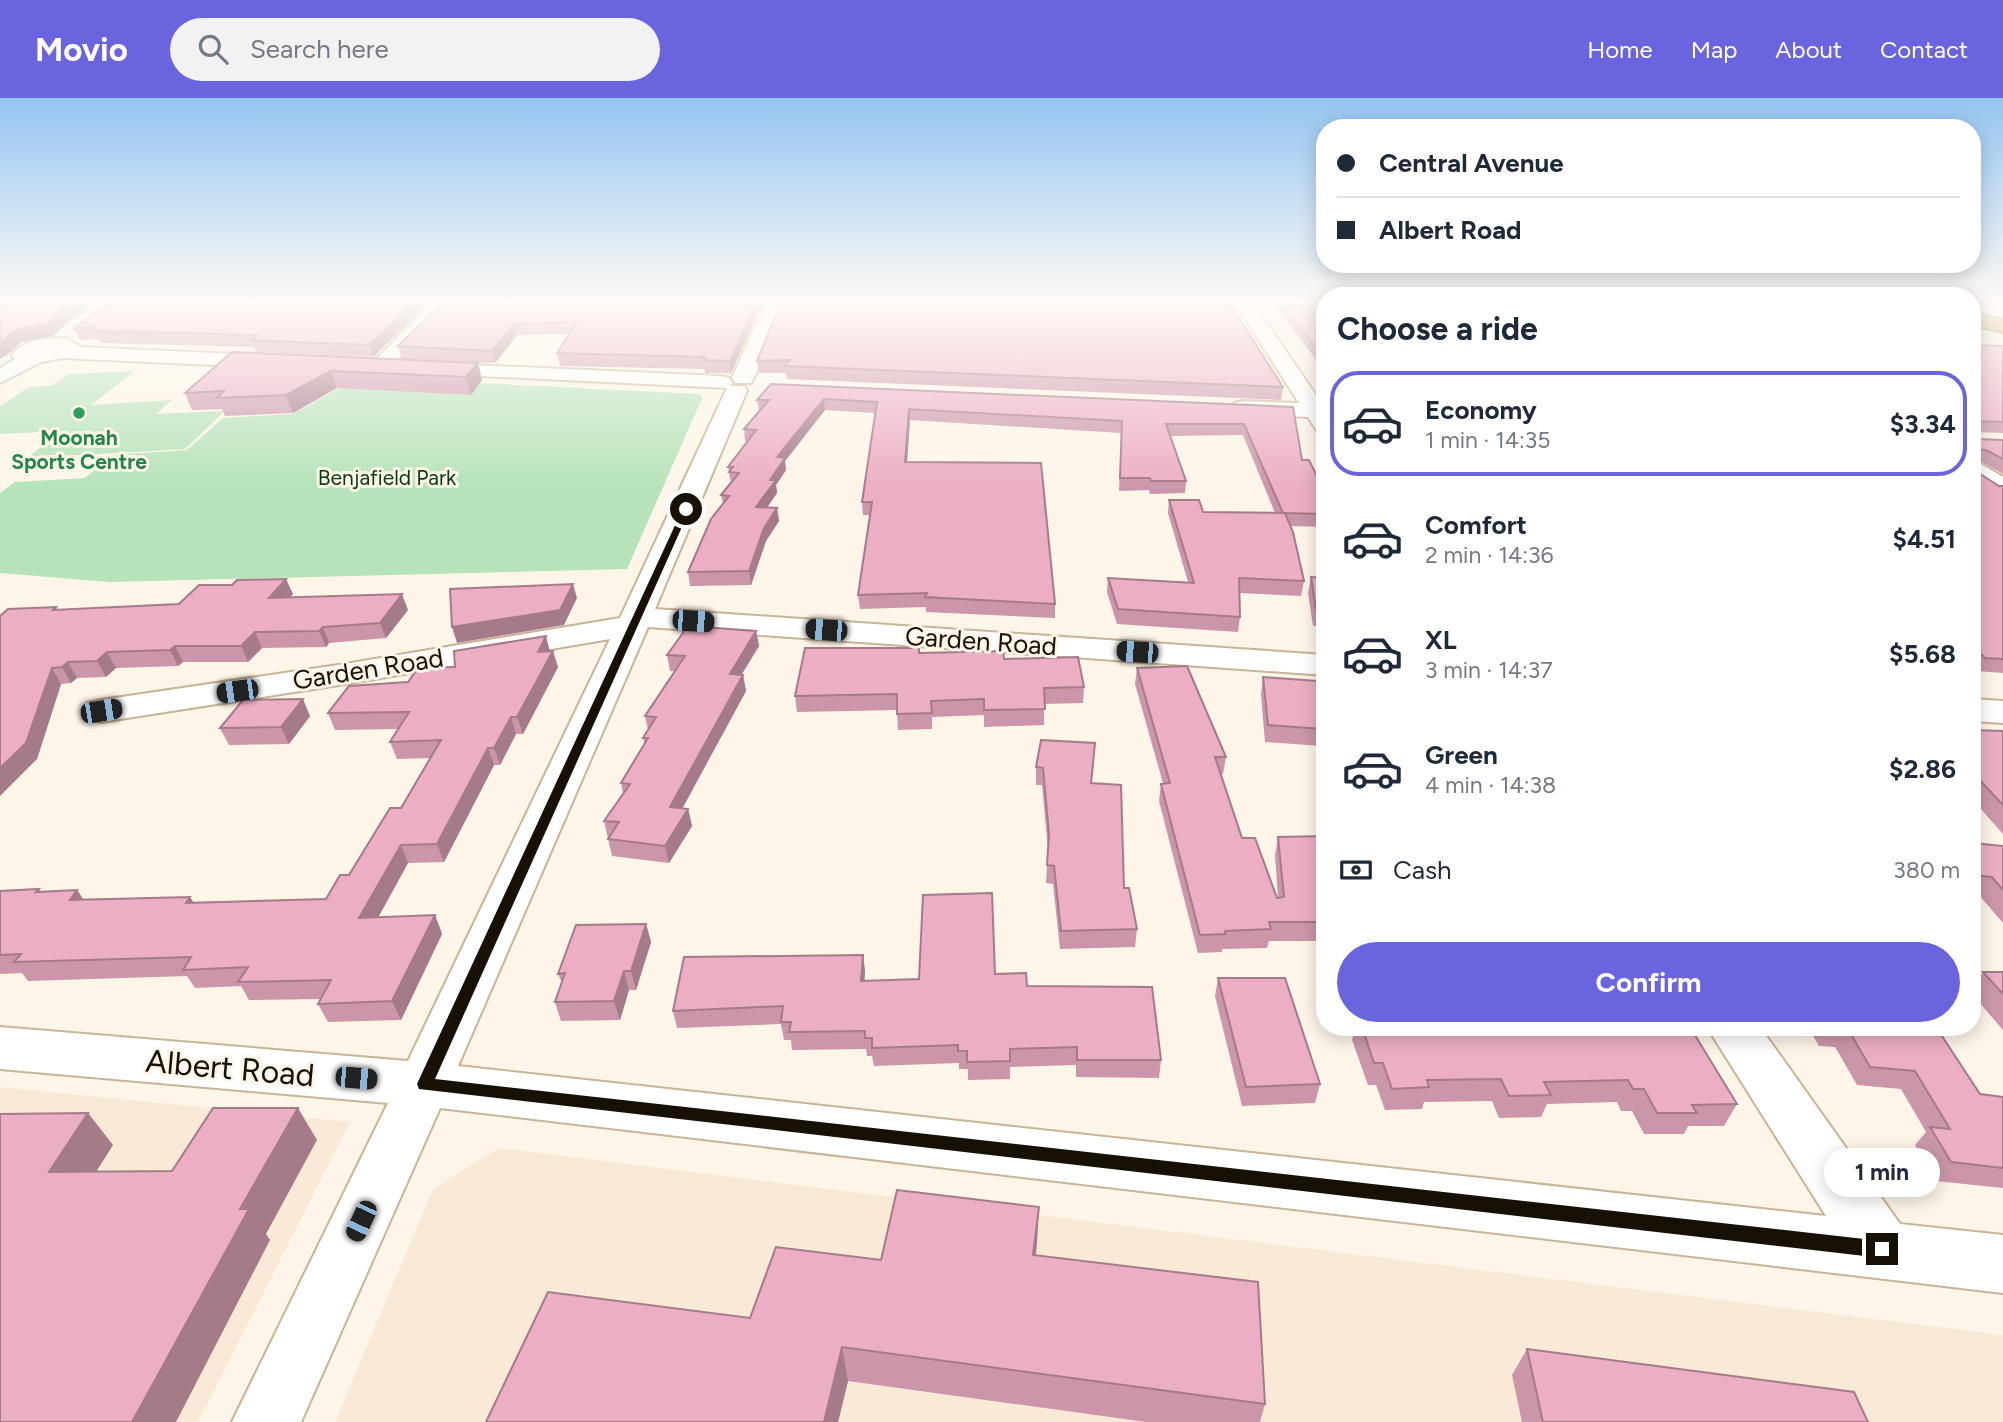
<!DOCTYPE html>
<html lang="en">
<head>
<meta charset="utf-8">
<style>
	:root { --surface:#fff; --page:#f2f2f3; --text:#1f2937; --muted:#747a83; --line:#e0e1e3; --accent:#6a65de }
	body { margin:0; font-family:Figtree,sans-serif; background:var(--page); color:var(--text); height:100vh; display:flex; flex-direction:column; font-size:26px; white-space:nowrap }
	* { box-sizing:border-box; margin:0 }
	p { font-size:23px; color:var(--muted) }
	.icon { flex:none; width:38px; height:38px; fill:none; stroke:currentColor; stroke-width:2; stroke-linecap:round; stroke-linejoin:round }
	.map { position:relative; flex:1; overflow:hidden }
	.drawer { position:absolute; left:1316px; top:189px; width:665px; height:749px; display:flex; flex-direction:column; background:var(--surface); border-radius:28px; box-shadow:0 4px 18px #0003 }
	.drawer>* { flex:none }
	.hud { position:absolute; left:1316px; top:21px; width:665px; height:154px; border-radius:28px; box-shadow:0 4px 18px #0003; display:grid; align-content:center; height:154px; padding:0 21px; background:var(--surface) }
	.end { position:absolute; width:32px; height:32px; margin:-16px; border:9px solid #171005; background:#fff; box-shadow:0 0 0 4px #fff }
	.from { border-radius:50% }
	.bubble { position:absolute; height:49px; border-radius:24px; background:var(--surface); box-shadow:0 4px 18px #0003; font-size:23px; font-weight:700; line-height:49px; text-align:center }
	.car { position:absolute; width:21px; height:42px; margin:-21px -10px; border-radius:9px; box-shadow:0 0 5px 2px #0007; background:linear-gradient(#222 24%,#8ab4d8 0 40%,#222 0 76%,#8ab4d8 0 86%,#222 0) }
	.hud b { display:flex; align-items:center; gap:24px; height:66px; font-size:26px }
	.hud b+b { border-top:2px solid var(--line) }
	.hud i { width:18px; height:18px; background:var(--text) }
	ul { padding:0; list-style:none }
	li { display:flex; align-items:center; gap:21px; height:105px; margin:0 14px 10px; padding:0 7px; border:4px solid transparent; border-radius:28px }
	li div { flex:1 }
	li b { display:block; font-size:26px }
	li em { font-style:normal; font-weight:700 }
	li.on { border-color:var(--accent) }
	li>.icon { width:63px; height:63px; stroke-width:1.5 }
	h2 { padding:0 21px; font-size:32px; line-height:84px }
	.pay { display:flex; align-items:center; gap:18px; height:77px; padding:0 21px; font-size:26px }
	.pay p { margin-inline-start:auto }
	.action { display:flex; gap:14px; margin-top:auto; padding:14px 21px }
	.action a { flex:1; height:80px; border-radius:42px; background:var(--accent); color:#fff; font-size:28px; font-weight:700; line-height:80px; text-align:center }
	header { display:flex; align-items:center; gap:42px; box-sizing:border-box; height:98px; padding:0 35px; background:var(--accent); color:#fff }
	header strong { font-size:33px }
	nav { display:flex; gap:38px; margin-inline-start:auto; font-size:24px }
	.search { width:490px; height:63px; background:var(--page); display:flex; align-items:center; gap:18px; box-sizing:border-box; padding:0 24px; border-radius:38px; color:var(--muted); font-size:26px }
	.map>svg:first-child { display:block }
</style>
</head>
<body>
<header>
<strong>Movio</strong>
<div class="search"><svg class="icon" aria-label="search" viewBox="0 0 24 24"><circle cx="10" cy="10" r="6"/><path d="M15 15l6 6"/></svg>Search here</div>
<nav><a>Home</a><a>Map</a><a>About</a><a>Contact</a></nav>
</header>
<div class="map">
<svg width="2003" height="1324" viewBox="0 0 2003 1324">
	<rect width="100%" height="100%" fill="#fdf5e8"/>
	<g fill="#f8ead6">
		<path d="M0 989 350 1024 198 1324H0Z"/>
		<path d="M499 1050 2003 1237V1324H335L433 1091Z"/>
	</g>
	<g fill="#b6e3b9">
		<path d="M135 273 91 307 172 302 156 316 225 313 185 351 27 360 61 333 0 336V308L29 289 51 288 69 276Z"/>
		<path d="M359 279 699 296 703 298 627 471 110 484 0 475V395L15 384 85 380 111 357 187 352 223 320 293 316Z"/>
	</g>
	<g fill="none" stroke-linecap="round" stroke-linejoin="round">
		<g stroke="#c8b496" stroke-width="4">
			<g id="minor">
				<path d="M433 205H453L386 273H372L368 269 372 265Z"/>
				<path d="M766 205H784L754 280 751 285H735L732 280Z"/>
				<path d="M1235 205H1253L1322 306H1325V335L1317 333 1308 319 1235 315 1232 310 1235 305 1243 303 1299 305Z"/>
				<path d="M65 240 81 249 276 258 283 260 286 264 283 268 276 270 64 260 41 264 0 285V270L15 261 12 257C24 241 46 240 65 240Z"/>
				<path d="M427 265 721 278 729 280 732 285 730 288H744L747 293 655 511 1325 557V577L648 529 458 968 1826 1118 1707 929H1760L1900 1126 2003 1137V1195L440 1010 301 1324H232L388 1005 0 971V929L408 963 610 541 345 586 101 624 88 621 83 613 88 605 101 602 345 566 620 520 727 290 420 275 416 271 420 267Z"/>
				<path d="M1972 363 1981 366 2003 379V399L1994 397 1972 383Z"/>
				<path d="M1972 601 2003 603V625L1972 623Z"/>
			</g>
		</g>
		<g stroke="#8d6225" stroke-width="4">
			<path id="highway" d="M1972 215 2003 222V234L1972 227Z"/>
		</g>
		<use href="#minor" fill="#fff" fill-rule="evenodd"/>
		<use href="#highway" fill="#cd8e36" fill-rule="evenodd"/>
	</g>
	<g fill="#cb96a9">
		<path d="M108 205H429L373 259 256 254 254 249 102 245 97 241 80 242 74 230Z"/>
		<path d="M442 205H763L731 275H705V271L560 268 557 255 569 236 517 237 495 265 402 261 398 248Z"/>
		<path d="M781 205 1283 289 1281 302 787 281 786 275H759L757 263Z"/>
		<path d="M1274 205H1325V273H1324Z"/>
		<path d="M1972 230 1974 244 1977 247 2003 248V335L1976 334V341L2003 342V376L1982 364 1977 362V374L1999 388H2003V575L1977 573 1972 570Z"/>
		<path d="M232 254 478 265 482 282 471 297 337 290 293 315 225 318 222 311 192 312 185 295Z"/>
		<path d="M771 286 1293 309 1302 362 1325 394V429L1291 428 1304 483 1301 498 1239 495 1240 519 1238 534 1117 526 1107 494 1108 480 1188 484 1168 415 1169 402 1203 414 1275 415 1243 337 1170 338 1186 383 1185 395 1150 396 1149 392 1119 393 1121 335 910 322 907 364 1055 506V520L926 514V509L860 511 858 497 870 417H863L862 404 875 315 825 312 785 363 786 372 776 387 777 395 767 410H777L779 423 766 443 751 487 690 488 688 474 723 405 721 397 731 385 728 369 747 343H745L744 331 760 313H759L757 302Z"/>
		<path d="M1311 479 1325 480V528H1313L1308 495Z"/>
		<path d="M293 496 290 499 408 512 386 540 329 545 326 549 262 550 248 564H183L178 568 116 570 106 579 77 580 71 585 61 586 37 661 3 515 56 509 58 512 179 506Z"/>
		<path d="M756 533 759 548 741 577H743L746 593 682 710 688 711 692 728 669 765 612 758 604 723 623 696 621 685 645 646 643 640 648 632 645 618 676 573H670L667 557Z"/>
		<path d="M550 553 558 569 523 636H516L500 667H494L444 764 408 765 378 819 435 817 442 836 401 922 328 924 318 906 321 901 249 902 241 888 195 890 187 878 28 883 22 875 0 876V793L39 791 41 794 77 792 83 801 190 799 194 805 326 801 349 777 401 710 431 660 397 661 390 644 398 631 335 632 328 615 408 584 455 569Z"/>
		<path d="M920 555 1004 561 1084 589 1083 605 1044 606V627L984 629V617L932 619V631L898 632 897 612 797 614 795 598Z"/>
		<path d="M1137 570 1226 659 1223 676H1221L1242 740 1277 800H1278L1275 757 1278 739 1325 738V843H1269L1267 850 1222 851V854L1198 855 1159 703 1161 686 1163 685 1135 586Z"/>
		<path d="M1263 579 1324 631 1321 648 1265 644 1261 596Z"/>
		<path d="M310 618 289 646 229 647 220 630Z"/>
		<path d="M1972 632 2003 633V736L1972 701Z"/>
		<path d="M1094 663 1092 685 1137 831 1135 849 1060 851 1053 786 1046 785 1048 751 1042 687H1036V669Z"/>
		<path d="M1972 745 2003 748V825L1979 797H1972Z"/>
		<path d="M646 826 651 844 636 892H629L620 922 561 923 555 904 562 885 558 876Z"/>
		<path d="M863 857 865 874 864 883 919 881 1027 888 1161 962 1159 980 1076 979V967L1010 969V981L968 982V971H959V965L874 968 872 958H867L866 951 792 952 791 942H784L781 926 677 930 673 913Z"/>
		<path d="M1983 874H2003V932L1972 896V888Z"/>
		<path d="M1218 880 1320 986 1315 1005 1242 1008 1215 898Z"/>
		<path d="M1356 929H1483L1485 934 1561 932 1560 929H1690L1737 1006 1724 1028H1688L1684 1036H1644L1632 1013H1621L1617 1004 1547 1006 1541 1019 1499 1020 1492 1003 1424 1004 1422 1011 1385 1012 1376 987H1368L1352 942Z"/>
		<path d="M1808 929H1936L1980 996 2003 999V1090L1936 1083 1915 1047 1926 1034 1901 991 1857 987 1835 949 1819 948Z"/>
		<path d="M1039 1109 1036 1157 1265 1306 1260 1324H1146L848 1283 838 1324H486L750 1220 881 1162Z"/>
		<path d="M1527 1251 1868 1324H1522L1512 1277Z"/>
	</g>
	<g fill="#a57a89">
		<path d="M75 205H98L67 225 53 238 21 244 10 255 0 261V245L15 232 61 213Z"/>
		<path d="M414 205H429L373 259 369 247Z"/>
		<path d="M756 205H763L731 275 730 263Z"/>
		<path d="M514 226 517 237 495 265 492 253Z"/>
		<path d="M478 265 482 282 471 297 466 279Z"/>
		<path d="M331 273 337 290 293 315 286 297Z"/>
		<path d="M824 301 825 312 785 363 786 372 776 387 777 395 758 422 756 409 770 382 777 359Z"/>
		<path d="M909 311 910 322 906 377 905 364Z"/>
		<path d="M777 410 779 423 766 443 751 487 749 473 764 430Z"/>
		<path d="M286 481 293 496 276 515 269 500Z"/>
		<path d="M573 486 577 500 564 527 457 545 452 529Z"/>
		<path d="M402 496 408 512 386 540 380 525Z"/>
		<path d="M323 529 329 545 326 549 319 533Z"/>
		<path d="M756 533 759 548 732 592 730 576Z"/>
		<path d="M255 534 262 550 248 564 241 548Z"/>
		<path d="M546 538 550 554H538Z"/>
		<path d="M175 548 183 564 178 568 170 552Z"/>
		<path d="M553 553 558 569 523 636 517 619Z"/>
		<path d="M107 554 116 570 106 579 97 563Z"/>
		<path d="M68 564 77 580 71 585 62 569Z"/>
		<path d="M52 570 61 586 37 661 0 698V670Z"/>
		<path d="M743 577 746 593 674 726 670 709Z"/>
		<path d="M303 601 310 618 289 646 281 629Z"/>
		<path d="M511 619 516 636 500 667 494 650Z"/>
		<path d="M488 650 494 667 444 764 437 746Z"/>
		<path d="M688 711 692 728 669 765 665 748Z"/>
		<path d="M401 747 408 765 368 838 359 820Z"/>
		<path d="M77 792 89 810 70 802Z"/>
		<path d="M190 799 201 817 186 805Z"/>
		<path d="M435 817 442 836 401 922 392 903Z"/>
		<path d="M646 826 651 844 636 892 631 873Z"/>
		<path d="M863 857 865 874 863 901 861 883Z"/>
		<path d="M624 873 629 892 620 922 614 903Z"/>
		<path d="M298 1010 317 1042 266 1136 270 1142 176 1324H132L240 1111Z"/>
		<path d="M88 1015 113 1047 76 1106 49 1074Z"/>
		<path d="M1039 1109 1037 1144 1032 1192 1033 1157Z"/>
		<path d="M842 1249 848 1283 838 1324H824Z"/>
	</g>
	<g fill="#ecaec4" stroke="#a57a89" stroke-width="2">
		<path d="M0 205H75L61 213 47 226 15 232 0 245Z"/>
		<path d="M108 205H414L369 247 251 242 257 237 97 233 92 229 74 230Z"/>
		<path d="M442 205H756L730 263 703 262 705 259 557 255 577 224 514 226 492 253 398 248Z"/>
		<path d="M781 205H1229L1283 289 785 268 790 262 757 263Z"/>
		<path d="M1282 205H1325V263Z"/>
		<path d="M1972 230 1975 231 1974 244 1977 247 2003 248V324L1976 323V341L2003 342V361L1988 353 1976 350 1977 374 1999 388H2003V561L1985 560 1981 556H1972Z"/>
		<path d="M232 254 478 265 466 279 331 273 286 297 217 300 224 293 185 295Z"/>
		<path d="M771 286 1293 309 1302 362H1309L1325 394V416L1283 415 1244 326H1166L1186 383H1151L1150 380H1120L1122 323 909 311 905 364 1041 365 1055 506 925 499 927 495 858 497 872 404H862L877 304 824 301 777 359 785 360 770 382H776L756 409 777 410 764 430 749 473 688 474 711 421 729 398 721 397 739 375 729 374 733 369H728L756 332 744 331 769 302H757Z"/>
		<path d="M1169 402H1199L1203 414 1285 415 1293 434 1304 483 1239 480 1240 519 1118 511 1108 480 1194 485Z"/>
		<path d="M1311 479 1325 480V512H1316Z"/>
		<path d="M286 481 269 500 402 496 380 525 323 529 319 533 255 534 241 548H175L170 552 107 554 97 563 68 564 62 569 52 570 26 645 0 670V518L8 511 56 509 53 512 179 506 199 487H232L237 482Z"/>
		<path d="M573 486 560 512 452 529 450 491Z"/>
		<path d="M688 528 756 533 730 576 743 577 670 709 688 711 665 748 608 741 619 724 604 723 630 686 621 685 648 640H643L656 619 645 618 685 558 667 557Z"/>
		<path d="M546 538 538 554 553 553 517 619H511L494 650H488L437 746 401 747 359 820 435 817 392 903 318 906 331 882 238 884 248 869 183 872 191 859 14 864 21 856 0 857V793L39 791 36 794 77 792 70 802 190 799 186 805 326 801 340 777H349L390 710H401L441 642 390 644 409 614 328 615 349 588 408 584 418 570 455 569 454 553Z"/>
		<path d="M805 550H919V555L1003 553 1004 561 1078 559 1084 589 1044 590 1045 611 984 612V601L931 603 932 615 897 616V596L795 598Z"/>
		<path d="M1187 568 1226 659H1215L1242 740H1255L1277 800 1284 799 1278 739 1325 738V824H1269L1271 831 1225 833V836L1200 837 1161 686 1170 685 1137 570Z"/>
		<path d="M1263 579 1317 583 1324 631 1268 627Z"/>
		<path d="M303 601 281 629 220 630 243 602Z"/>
		<path d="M1972 632 2003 633V707L1972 674Z"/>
		<path d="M1041 642 1095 645 1091 685 1121 687 1124 790H1129L1137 831 1061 833 1054 768 1047 767 1049 736 1043 670 1036 669Z"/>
		<path d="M1972 745 2003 748V792L1992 779 1972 777Z"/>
		<path d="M992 795 995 876 1026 875 1027 888 1152 889 1161 962H1077V949L1010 951V963L967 964V953H958V947L872 950V940H865V933L789 934 791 924H781L783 908 673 913 684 859 863 857 861 883 919 881 923 797Z"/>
		<path d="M646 826 631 873H624L614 903 555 904 565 875 558 876 576 827Z"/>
		<path d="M1983 874H2003V896Z"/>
		<path d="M1218 880H1285L1320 986 1246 989Z"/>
		<path d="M1362 929H1483L1485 934 1582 931 1581 929H1690L1737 1006 1692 1007 1697 1015H1657L1644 991H1633L1628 982 1544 984 1551 997 1509 998 1501 981 1427 982 1429 989 1392 991 1383 965H1374Z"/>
		<path d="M1831 929H1936L1980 996 2003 999V1070L1951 1064 1930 1029 1950 1031 1915 973 1870 969 1848 931Z"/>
		<path d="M213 1010H298L240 1111H249L132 1324H0V1016L88 1015 49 1074 172 1073Z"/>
		<path d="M897 1092 1039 1109 1033 1157 1258 1184 1265 1306 842 1249 824 1324H486L548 1194 750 1220 776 1149 881 1162Z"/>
		<path d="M1527 1251 1854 1294 1868 1324H1543Z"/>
	</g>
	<linearGradient id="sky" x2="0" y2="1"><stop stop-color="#94c4f1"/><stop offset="0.52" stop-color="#fefaf5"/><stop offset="1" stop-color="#fefaf5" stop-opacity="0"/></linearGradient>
	<rect width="2003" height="391" fill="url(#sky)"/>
	<path fill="#171005" d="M683 410 690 411 435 981 1882 1143 1888 1145 1891 1151 1888 1157 1882 1160 419 991 417 986Z"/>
	<circle fill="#2e9e5b" stroke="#fdf5e8" stroke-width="2.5" cx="79" cy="315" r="7"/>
	<g text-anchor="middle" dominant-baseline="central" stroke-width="6" stroke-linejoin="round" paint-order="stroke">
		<g font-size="21" font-weight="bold" fill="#27864d" stroke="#fdf5e8">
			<text x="79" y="339">Moonah<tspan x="79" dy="24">Sports Centre</tspan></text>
		</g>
		<g font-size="21" fill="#073c13" stroke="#fdf5e8">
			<text x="387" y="379">Benjafield Park</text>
		</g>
		<g font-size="26" fill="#171005" stroke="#fdf5e8">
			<text transform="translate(981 543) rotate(4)">Garden Road</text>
			<text transform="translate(368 571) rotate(-9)">Garden Road</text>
		</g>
		<g font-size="32" fill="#171005" stroke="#fdf5e8">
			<text transform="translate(230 970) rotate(5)">Albert Road</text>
		</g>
	</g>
</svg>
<i class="end from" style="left:686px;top:411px"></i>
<i class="end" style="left:1882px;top:1151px"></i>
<div class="bubble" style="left:1824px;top:1050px;width:116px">1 min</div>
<i class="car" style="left:693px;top:523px;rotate:94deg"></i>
<i class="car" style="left:826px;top:532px;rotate:274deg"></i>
<i class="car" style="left:1137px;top:554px;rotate:274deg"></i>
<i class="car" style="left:237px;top:593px;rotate:262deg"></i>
<i class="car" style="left:101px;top:613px;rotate:81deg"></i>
<i class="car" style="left:356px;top:980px;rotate:95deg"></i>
<i class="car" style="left:361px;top:1123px;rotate:205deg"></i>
<div class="hud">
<b><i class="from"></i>Central Avenue</b>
<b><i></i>Albert Road</b>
</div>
<section class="drawer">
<h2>Choose a ride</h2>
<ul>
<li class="on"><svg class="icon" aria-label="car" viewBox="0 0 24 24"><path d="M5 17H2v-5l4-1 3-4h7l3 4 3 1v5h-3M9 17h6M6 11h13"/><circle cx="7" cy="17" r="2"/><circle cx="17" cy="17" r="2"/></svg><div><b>Economy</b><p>1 min · 14:35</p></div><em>$3.34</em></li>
<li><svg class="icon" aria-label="car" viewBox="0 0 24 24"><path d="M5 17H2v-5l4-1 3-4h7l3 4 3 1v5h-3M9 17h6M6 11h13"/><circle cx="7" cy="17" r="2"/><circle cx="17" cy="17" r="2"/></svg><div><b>Comfort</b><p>2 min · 14:36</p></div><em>$4.51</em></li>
<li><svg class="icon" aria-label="car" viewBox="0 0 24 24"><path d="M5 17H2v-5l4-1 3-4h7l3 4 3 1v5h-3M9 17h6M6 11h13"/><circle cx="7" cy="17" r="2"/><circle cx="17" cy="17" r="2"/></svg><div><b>XL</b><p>3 min · 14:37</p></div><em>$5.68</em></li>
<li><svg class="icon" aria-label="car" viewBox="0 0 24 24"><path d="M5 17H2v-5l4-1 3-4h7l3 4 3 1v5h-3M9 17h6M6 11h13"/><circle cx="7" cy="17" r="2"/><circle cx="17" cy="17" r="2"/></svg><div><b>Green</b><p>4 min · 14:38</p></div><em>$2.86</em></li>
</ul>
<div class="pay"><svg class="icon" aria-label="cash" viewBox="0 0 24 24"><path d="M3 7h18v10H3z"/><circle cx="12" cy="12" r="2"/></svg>Cash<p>380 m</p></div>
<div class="action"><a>Confirm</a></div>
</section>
</div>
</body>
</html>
